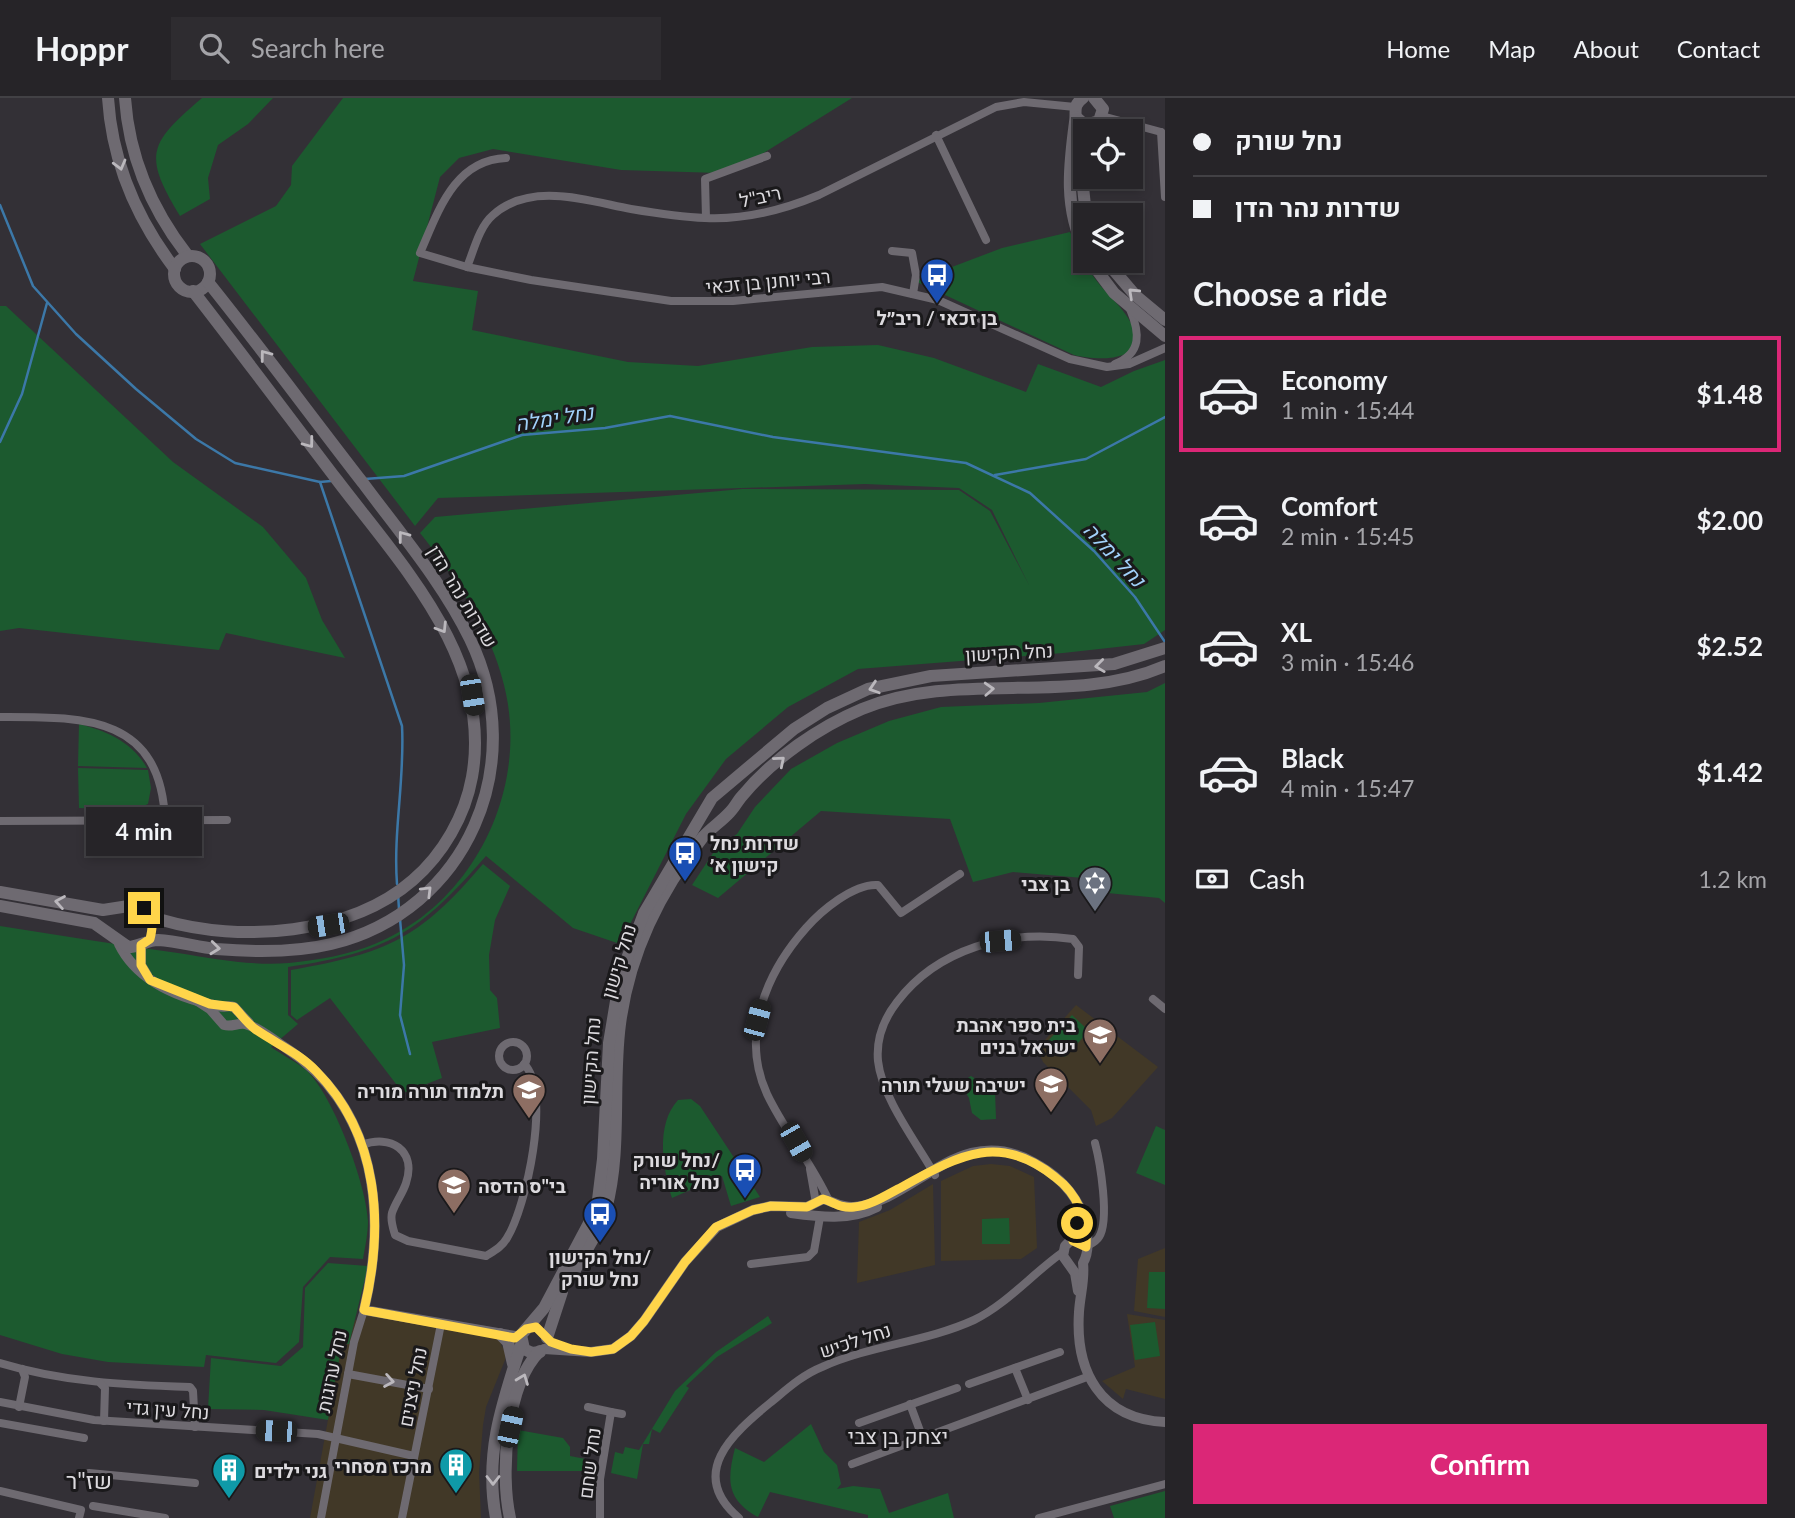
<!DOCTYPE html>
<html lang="en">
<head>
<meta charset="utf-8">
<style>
	:root { --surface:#262428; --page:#2e2c30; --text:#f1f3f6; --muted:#a4a4a8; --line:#424145; --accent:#db2777 }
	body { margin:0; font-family:Lato,Heebo,sans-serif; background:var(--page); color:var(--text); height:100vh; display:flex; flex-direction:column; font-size:26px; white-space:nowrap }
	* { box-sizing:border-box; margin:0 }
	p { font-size:23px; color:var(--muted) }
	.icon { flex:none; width:38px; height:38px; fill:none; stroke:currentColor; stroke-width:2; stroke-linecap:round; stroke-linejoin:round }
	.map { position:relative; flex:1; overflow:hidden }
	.side { display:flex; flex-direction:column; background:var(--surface); width:630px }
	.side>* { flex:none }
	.top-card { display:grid; align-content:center; height:154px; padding:0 28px; background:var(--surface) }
	.fabs { position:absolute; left:1073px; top:21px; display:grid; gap:14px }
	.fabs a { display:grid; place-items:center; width:70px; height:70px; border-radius:0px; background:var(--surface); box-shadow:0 4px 10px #0003,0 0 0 2px var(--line); font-size:35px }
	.end { position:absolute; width:32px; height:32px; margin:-16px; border:9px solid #ffd54a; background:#111; box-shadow:0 0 0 4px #111 }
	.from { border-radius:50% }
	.bubble { position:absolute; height:49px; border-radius:0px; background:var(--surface); box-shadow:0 4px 10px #0003,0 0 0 2px var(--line); font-size:23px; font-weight:700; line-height:49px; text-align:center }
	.car { position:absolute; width:21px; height:42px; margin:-21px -10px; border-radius:9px; box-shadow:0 0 5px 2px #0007; background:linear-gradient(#222 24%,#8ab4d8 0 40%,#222 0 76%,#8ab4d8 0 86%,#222 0) }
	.top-card b { display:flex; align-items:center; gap:24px; height:66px; font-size:26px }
	.top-card b+b { border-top:2px solid var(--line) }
	.top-card i { width:18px; height:18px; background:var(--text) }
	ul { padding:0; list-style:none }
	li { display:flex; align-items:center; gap:21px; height:116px; margin:0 14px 10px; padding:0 14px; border:4px solid transparent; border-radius:0px }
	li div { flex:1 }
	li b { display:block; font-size:26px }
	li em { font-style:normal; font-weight:700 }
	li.selected { border-color:var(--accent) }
	li>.icon { width:63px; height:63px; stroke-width:1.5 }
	h2 { padding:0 28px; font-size:32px; line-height:84px }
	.pay { display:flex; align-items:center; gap:18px; height:77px; padding:0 28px; font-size:26px }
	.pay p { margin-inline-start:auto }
	.action { display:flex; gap:14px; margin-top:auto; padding:14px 28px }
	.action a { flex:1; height:80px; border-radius:0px; background:var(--accent); color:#fff; font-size:28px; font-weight:700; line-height:80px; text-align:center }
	header { display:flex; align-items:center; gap:42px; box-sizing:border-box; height:98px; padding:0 35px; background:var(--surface); border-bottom:2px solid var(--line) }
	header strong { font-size:33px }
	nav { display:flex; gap:38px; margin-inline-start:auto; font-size:24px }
	.search { width:490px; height:63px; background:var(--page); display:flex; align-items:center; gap:18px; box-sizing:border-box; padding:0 24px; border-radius:0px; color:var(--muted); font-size:26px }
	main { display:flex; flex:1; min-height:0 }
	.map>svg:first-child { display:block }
</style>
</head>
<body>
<header>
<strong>Hoppr</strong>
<div class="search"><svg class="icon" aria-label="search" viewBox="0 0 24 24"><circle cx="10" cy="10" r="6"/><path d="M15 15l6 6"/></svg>Search here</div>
<nav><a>Home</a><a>Map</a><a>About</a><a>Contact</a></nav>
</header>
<main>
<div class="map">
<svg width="1165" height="1420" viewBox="0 0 1165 1420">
	<rect width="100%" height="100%" fill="#333036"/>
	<g fill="#413827">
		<path d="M1076 907 1158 969 1112 1020 1096 1028 1091 1012 1043 964 1037 951Z"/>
		<path d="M991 1066 1010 1068 1034 1079 1037 1150 1021 1161 941 1163V1083L973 1068Z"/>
		<path d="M933 1086 935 1167 857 1185 859 1124 890 1112Z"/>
		<path d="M1165 1150V1219L1134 1213 1138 1161Z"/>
		<path d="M1127 1216 1165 1222V1301L1126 1291 1123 1301 1102 1283 1135 1269Z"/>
		<path d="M366 1217 504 1241 501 1247 506 1254 505 1262 486 1309 483 1327 479 1374 481 1420H310L342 1245 349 1246 355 1222 364 1224Z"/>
	</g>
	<g fill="#1c5a2f">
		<path d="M202 0H273L248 26 218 47 208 80 210 101 180 118C143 57 148 46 202 0Z"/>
		<path d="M343 0H852L754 61 719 75 621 72 493 51 459 60 440 79 413 183 478 193 472 232 628 264 698 268 812 249 878 247 934 260 1026 294 1038 266 1101 289 1134 273 1165 262V532L1144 546 1063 555 858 571 788 609 726 661 686 716 620 846 573 830 486 758C419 835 389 854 288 869V917L298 926 271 949C282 957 297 964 307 973 333 997 367 1088 368 1123 368 1136 365 1149 363 1161L330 1159 303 1189 299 1244 276 1265 206 1257 204 1269 108 1264 62 1256 0 1237V828C59 837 119 847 178 855 215 861 252 868 289 865 318 862 349 857 377 845 475 804 530 689 504 587 491 532 455 479 420 435L435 419 742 391 959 392 990 413 1029 487 992 412 959 390 865 386 438 400 415 428 200 146 276 108 291 87 292 68Z"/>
		<path d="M1070 134C1078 150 1085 168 1096 182 1107 197 1123 209 1131 225 1151 265 1097 263 1074 257L915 183 1002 150Z"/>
		<path d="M0 208H6L173 364 263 429 306 480 322 522 345 560 226 535 219 552 19 530 0 533Z"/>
		<path d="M1165 585V805L1159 800 1097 794 1083 780 1013 774 973 784 950 721 821 713 718 800 692 787 717 749 737 736 755 709 791 671 837 645 889 623 941 609 1039 605 1147 594Z"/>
		<path d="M79 626C107 633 132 644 147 670L78 668Z"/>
		<path d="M78 670 148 672 151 690 148 706 134 712 79 710Z"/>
		<path d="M483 766 510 788 495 822 489 857 490 892 497 900 500 930 432 944 442 980 403 995 330 900 297 922 291 917V872C388 855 419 841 483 766Z"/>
		<path d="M1072 917 1089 933 1065 959 1048 943Z"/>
		<path d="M971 978 995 993 996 1021 981 1022 972 1015 969 1000 960 985Z"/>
		<path d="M691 1001 700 1008 760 1099 731 1108 722 1078 672 1100C663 1071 655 1027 678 1002Z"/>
		<path d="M1156 1028 1165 1032V1087L1136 1075Z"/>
		<path d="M1009 1120 1010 1146H982V1121Z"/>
		<path d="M328 1165 368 1168 349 1246H342L328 1322 264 1312 208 1311 211 1260 281 1268 303 1249 305 1190Z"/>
		<path d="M1149 1174H1165V1211L1147 1210Z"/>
		<path d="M768 1218 772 1225 717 1259 686 1288 689 1290 660 1335 652 1331 649 1346H643L637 1381 611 1375 615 1354 623 1356 625 1349 639 1352 675 1293 716 1254Z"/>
		<path d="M1155 1224 1160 1258 1135 1262 1130 1227Z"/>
		<path d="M811 1326 824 1354 837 1367 841 1386 837 1391 853 1388 880 1391 889 1415 948 1395 954 1420H868V1417L770 1394 758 1419C726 1401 727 1382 735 1350L764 1364Z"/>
		<path d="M518 1332 563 1340 570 1349V1358L591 1362V1373H517Z"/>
		<path d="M1165 1393V1420H1114L1110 1408Z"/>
	</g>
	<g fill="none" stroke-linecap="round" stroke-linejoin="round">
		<g stroke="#3c78a8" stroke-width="2.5">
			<path d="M0 107 33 188 76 236 136 291 196 341 235 365 320 384 331 383"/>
			<path d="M0 344 22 296 47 205"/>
			<path d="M995 377 1086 361 1165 319"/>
			<path d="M365 381 404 378 522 337 605 330 670 318 773 339 966 365 1030 395 1094 453 1135 499 1165 544"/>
			<path d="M320 384 402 628C405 681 393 733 397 786"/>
			<path d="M398 796 399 811"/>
			<path d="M400 821 404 867 400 917 410 956"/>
		</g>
		<g stroke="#6e6a71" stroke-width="8">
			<path d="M1102 18 1161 34"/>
			<path d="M1161 34 1165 99"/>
			<path d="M936 37 986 142"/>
			<path d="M506 60C454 62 438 114 420 155L467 169 531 182 671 203H733L882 189 938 202 1070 261 1107 269 1129 266 1165 250"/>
			<path d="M706 120 705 81 767 58"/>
			<path d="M892 153 912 155 916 177 913 196"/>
			<path d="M467 169C474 152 479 129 493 117 531 83 588 103 631 111 655 115 681 119 705 120 745 122 783 112 819 97L996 9 1024 4 1075 9"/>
			<path d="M1115 266C1142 255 1140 235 1130 211"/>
			<path d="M0 619C82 619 161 616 165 723"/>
			<path d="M0 723 227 722"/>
			<path d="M1153 901 1165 911"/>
			<circle cx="513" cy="958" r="14"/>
			<path d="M362 1047C390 1036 417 1052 406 1085 403 1095 395 1105 392 1115 390 1122 393 1130 395 1137L408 1143 486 1158C494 1153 502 1149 507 1140 526 1110 552 993 524 966"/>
			<path d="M810 1071 816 1105"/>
			<path d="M935 1077C917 1045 882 1000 878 963 876 941 883 922 897 904 937 851 1008 831 1073 841L1079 849 1078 877"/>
			<path d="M829 1103C812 1065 785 1034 767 996 740 937 766 875 806 830 821 813 854 785 878 787L901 815 960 776"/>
			<path d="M1086 1149C1091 1146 1097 1143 1099 1139 1110 1122 1100 1064 1095 1045"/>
			<path d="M751 1166 808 1159 814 1153 820 1119"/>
			<path d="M0 1265C63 1284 125 1287 190 1289L193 1293 195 1329"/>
			<path d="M1015 1270 1028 1302"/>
			<path d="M348 1276 429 1291"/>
			<path d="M101 1286 105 1290 104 1323"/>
			<path d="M969 1286 1060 1254"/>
			<path d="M0 1304 94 1322 318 1336 414 1358"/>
			<path d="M910 1306 923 1341"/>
			<path d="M19 1309 25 1279 22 1271"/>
			<path d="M588 1309 611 1314 600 1381V1420"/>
			<path d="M611 1314 622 1316"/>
			<path d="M0 1325 84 1340"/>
			<path d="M859 1325 957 1290"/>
			<path d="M852 1366 1087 1279"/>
			<path d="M89 1375 195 1385"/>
			<path d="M0 1393 81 1412 79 1420"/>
			<path d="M93 1408 165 1420"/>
			<path d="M321 1420 354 1244 364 1212"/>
			<path d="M402 1420 441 1226"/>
			<path d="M739 1420C687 1376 732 1336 770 1305 786 1292 802 1277 822 1269 871 1247 926 1244 974 1222 1007 1206 1033 1175 1063 1154"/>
			<path d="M1039 1420 1165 1386"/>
		</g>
		<g stroke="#6e6a71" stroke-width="10">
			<path d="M119 846C137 883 179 900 218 908 224 910 228 907 234 909L249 925"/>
			<path d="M141 847V867L147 877"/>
			<path d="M193 900 210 911 224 927C232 929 237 925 245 926 260 930 274 942 286 950 377 1010 387 1115 364 1212L521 1239"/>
			<path d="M1074 1112 1078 1135 1065 1148 1063 1158 1075 1175 1078 1193"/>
			<path d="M791 1115C820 1119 850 1123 877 1109"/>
			<path d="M544 1251 591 1254 613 1251 631 1238 644 1223 685 1164 717 1129 753 1112 771 1108 807 1109 823 1101C835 1104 841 1110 854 1109 916 1103 959 1023 1033 1064 1052 1074 1069 1088 1079 1108 1086 1123 1092 1150 1083 1165 1085 1182 1080 1197 1079 1214 1075 1273 1100 1321 1165 1324"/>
		</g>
		<g stroke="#6e6a71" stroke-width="12">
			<path d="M108 0C112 64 136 120 175 171"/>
			<path d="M125 0C129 59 152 112 188 158"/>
			<path d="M1083 0C1072 8 1077 13 1075 24 1069 69 1064 110 1085 153"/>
			<path d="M1076 19 1085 27 1099 23 1103 11 1094 0"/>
			<path d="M1085 46 1082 80 1086 117"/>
			<circle cx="192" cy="176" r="18"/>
			<path d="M1090 163 1114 195 1165 238"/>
			<path d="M1106 163 1135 197 1165 222"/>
			<path d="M0 794 103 812 135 807C145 810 151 820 162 822 240 845 350 837 413 782 443 756 465 718 472 679 493 562 403 469 337 382 289 319 242 256 193 193"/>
			<path d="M0 808 94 825 128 849C139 849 147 842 158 842 178 843 197 849 216 851 253 854 294 855 331 846 468 813 530 665 470 541 443 485 400 435 363 385 311 318 261 250 208 184"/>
			<path d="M575 1172C586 1152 600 1133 606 1111 622 1052 612 986 620 926 629 857 660 793 703 739 711 730 722 723 730 714 735 709 738 702 743 697 773 661 819 629 862 611 958 571 1070 609 1165 568"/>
			<path d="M500 1236 508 1244 513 1266"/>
			<path d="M547 1240 562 1194"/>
			<path d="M540 1254 532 1255 524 1251 521 1237 544 1210 597 1110 603 1061 609 945 620 879 644 815 712 700 794 631 827 610 868 591 931 578 1114 566 1165 550"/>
			<path d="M496 1420C484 1357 502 1305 521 1247"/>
			<path d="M510 1420C500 1376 506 1286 540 1253"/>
		</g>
	</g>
	<defs><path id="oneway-chevron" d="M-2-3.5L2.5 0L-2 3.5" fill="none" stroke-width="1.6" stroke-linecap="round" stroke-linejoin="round" transform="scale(1.75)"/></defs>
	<g stroke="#bbb8bd">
		<use href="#oneway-chevron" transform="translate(120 67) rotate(75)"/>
		<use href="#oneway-chevron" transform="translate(1133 195) rotate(-137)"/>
		<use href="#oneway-chevron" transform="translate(265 257) rotate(-127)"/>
		<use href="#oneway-chevron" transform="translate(309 345) rotate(53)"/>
		<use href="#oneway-chevron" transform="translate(403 438) rotate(-127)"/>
		<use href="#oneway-chevron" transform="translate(442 530) rotate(58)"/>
		<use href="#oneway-chevron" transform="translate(1100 568) rotate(173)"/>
		<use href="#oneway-chevron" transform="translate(874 590) rotate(162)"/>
		<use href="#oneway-chevron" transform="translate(989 591) rotate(-3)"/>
		<use href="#oneway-chevron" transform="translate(780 663) rotate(-40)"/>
		<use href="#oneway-chevron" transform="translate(427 793) rotate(-45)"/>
		<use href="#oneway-chevron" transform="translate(60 804) rotate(-170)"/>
		<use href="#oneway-chevron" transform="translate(215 850) rotate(6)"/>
		<use href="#oneway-chevron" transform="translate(523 1281) rotate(-69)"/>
		<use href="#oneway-chevron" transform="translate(389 1283) rotate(10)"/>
		<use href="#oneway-chevron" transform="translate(493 1382) rotate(90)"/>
	</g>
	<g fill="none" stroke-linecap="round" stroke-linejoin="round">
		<path stroke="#ffd54a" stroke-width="9" d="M144 810C154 820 153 829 150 841L141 847V867L150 882 210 906 234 909C241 916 246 924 255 931 275 945 299 955 316 973 380 1038 384 1129 364 1212L515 1240 526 1231 536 1229 551 1244 571 1251 591 1254 613 1251 631 1238 644 1223 685 1164 716 1129 753 1112 771 1108 807 1109 823 1101C834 1104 841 1111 854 1109 869 1108 885 1098 898 1091 955 1060 997 1032 1055 1079 1078 1096 1088 1122 1086 1149L1073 1143 1078 1135 1077 1125"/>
	</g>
	<defs>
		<g id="bus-pin" transform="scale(1.75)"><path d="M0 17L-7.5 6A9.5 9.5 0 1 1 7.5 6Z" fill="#1a4fb4" stroke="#1a191b"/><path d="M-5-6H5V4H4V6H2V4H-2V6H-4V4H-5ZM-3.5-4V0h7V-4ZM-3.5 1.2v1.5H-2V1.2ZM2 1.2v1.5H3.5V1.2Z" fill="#fff"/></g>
		<g id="synagogue-pin" transform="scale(1.75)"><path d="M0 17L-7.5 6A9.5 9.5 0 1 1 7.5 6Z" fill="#6b7280" stroke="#1a191b"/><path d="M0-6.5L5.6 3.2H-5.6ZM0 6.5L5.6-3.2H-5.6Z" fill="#fff"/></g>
		<g id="school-pin" transform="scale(1.75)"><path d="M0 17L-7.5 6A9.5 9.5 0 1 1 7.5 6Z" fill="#8d6e63" stroke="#1a191b"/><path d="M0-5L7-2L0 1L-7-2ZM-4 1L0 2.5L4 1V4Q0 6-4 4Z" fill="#fff"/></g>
		<g id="building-pin" transform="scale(1.75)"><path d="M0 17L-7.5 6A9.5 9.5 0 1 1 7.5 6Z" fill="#0f9aa8" stroke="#1a191b"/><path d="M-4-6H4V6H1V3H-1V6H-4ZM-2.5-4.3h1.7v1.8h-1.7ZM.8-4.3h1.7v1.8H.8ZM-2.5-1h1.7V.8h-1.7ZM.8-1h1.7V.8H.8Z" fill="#fff"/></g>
	</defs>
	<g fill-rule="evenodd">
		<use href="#bus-pin" x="937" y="177"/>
		<use href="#bus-pin" x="685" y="755"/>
		<use href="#synagogue-pin" x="1095" y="785"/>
		<use href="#school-pin" x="1100" y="937"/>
		<use href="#school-pin" x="1051" y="986"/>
		<use href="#school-pin" x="529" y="992"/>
		<use href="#bus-pin" x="745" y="1072"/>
		<use href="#school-pin" x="454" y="1087"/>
		<use href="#bus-pin" x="600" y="1116"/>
		<use href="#building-pin" x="456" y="1367"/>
		<use href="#building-pin" x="229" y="1372"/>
	</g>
	<g text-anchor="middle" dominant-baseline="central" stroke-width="6" stroke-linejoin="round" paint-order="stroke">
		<g font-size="19" fill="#dcdade" stroke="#1a191b">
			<text transform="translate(760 98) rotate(-12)">ריב"ל</text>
			<text transform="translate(768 183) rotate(-5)">רבי יוחנן בן זכאי</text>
			<text transform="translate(463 498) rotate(59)">שדרות נהר הדן</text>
			<text transform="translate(1009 554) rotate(-3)">נחל הקישון</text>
			<text transform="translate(618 863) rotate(-73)">נחל קישון</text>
			<text transform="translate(590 963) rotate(-86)">נחל הקישון</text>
			<text transform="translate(855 1242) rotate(-18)">נחל לכיש</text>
			<text transform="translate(331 1273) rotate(-78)">נחל ערוגות</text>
			<text transform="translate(412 1289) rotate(-79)">נחל ניצנים</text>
			<text transform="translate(168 1311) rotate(4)">נחל עין גדי</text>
			<text transform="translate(589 1365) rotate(-83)">נחל שחם</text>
		</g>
		<g font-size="19" font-weight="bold" fill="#dcdade" stroke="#1a191b" text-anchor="end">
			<text x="937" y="219" text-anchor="middle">בן זכאי / ריב״ל</text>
			<text x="710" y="744" text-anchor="start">שדרות נחל<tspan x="710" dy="22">קישון א׳</tspan></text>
			<text x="1070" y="785">בן צבי</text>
			<text x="1076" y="926">בית ספר אהבת<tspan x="1076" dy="22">ישראל בנים</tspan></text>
			<text x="1026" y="986">ישיבה שעלי תורה</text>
			<text x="504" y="992">תלמוד תורה מוריה</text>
			<text x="720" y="1061">נחל שורק/<tspan x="720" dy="22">נחל אוריה</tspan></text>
			<text x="478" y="1087" text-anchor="start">בי"ס הדסה</text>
			<text x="600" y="1158" text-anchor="middle">נחל הקישון/<tspan x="600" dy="22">נחל שורק</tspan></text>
			<text x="432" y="1367">מרכז מסחרי</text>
			<text x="254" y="1372" text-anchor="start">גני ילדים</text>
		</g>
		<g font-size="21" font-style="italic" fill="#a1d1fa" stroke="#1a191b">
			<text transform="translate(554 319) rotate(-9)">נחל ימלה</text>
			<text transform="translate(1115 456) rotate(47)">נחל ימלה</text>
		</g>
		<g font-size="21" fill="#dcdade" stroke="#1a191b">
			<text x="898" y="1337">יצחק בן צבי</text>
		</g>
		<g font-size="23" fill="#dcdade" stroke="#1a191b">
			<text x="89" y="1382">שז"ר</text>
		</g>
	</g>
</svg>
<div class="fabs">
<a><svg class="icon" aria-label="locate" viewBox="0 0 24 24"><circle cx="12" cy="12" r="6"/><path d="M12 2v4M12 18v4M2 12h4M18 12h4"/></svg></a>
<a><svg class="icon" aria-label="layers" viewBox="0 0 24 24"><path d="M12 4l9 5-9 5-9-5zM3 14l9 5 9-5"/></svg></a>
</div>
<i class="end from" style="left:1077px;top:1125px"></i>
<i class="end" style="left:144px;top:810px"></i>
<div class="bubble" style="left:86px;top:709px;width:116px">4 min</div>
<i class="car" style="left:472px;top:597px;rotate:171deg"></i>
<i class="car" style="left:328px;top:827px;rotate:261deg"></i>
<i class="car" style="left:1000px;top:843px;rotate:85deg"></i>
<i class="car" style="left:757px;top:922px;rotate:15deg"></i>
<i class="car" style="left:796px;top:1044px;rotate:150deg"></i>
<i class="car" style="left:510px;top:1329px;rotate:12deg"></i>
<i class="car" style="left:276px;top:1333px;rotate:272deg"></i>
</div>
<section class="side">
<div class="top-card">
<b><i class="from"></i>נחל שורק</b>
<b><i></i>שדרות נהר הדן</b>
</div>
<h2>Choose a ride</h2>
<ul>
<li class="selected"><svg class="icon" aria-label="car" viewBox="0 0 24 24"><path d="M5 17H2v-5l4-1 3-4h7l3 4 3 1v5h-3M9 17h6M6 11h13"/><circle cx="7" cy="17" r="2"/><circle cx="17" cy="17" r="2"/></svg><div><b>Economy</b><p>1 min · 15:44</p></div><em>$1.48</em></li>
<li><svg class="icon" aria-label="car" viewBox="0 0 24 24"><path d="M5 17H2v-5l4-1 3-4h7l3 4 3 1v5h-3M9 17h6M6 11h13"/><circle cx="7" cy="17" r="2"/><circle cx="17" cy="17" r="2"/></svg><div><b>Comfort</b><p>2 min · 15:45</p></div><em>$2.00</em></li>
<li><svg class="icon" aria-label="car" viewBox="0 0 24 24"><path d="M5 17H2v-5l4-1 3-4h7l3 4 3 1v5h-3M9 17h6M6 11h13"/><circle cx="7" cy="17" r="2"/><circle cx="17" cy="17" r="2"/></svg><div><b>XL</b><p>3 min · 15:46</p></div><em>$2.52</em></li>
<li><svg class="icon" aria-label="car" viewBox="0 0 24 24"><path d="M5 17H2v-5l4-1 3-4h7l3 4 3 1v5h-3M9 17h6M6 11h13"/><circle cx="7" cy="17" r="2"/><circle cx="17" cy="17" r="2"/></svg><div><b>Black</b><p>4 min · 15:47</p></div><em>$1.42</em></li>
</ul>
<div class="pay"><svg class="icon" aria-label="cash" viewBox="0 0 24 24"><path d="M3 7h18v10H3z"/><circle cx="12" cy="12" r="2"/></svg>Cash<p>1.2 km</p></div>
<div class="action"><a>Confirm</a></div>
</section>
</main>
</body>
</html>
